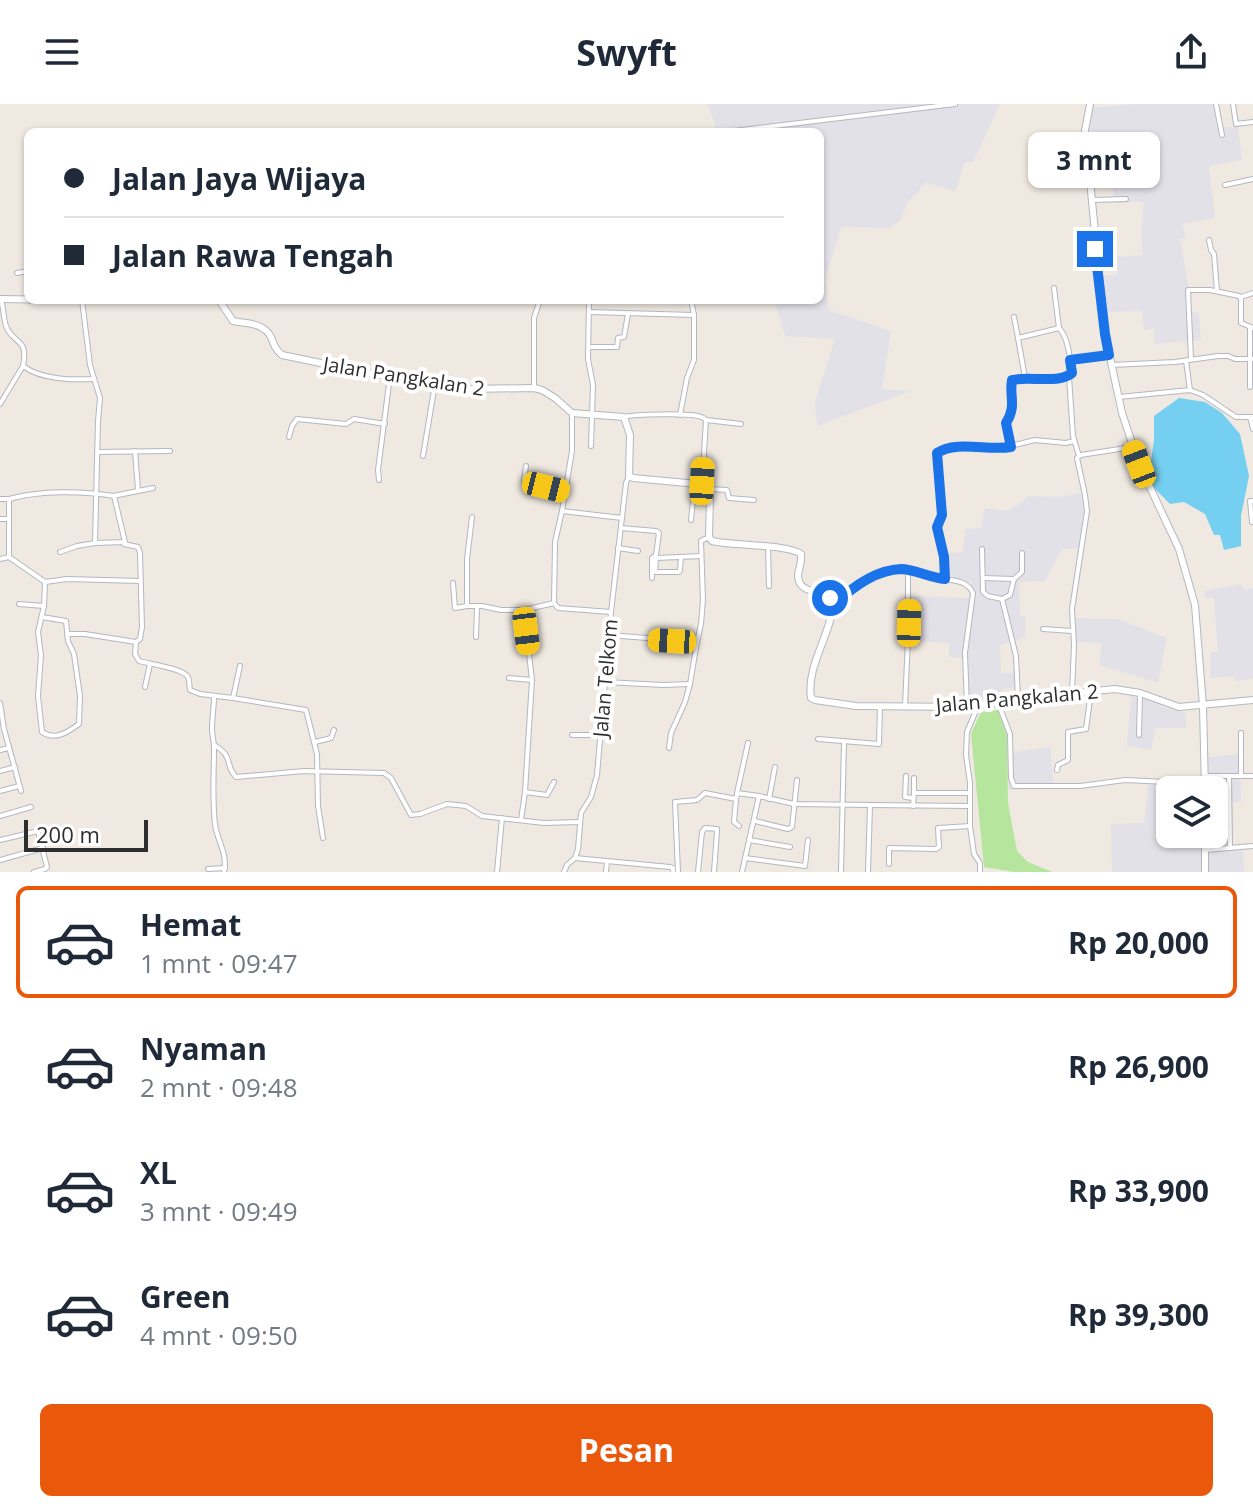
<!DOCTYPE html>
<html lang="id">
<head>
<meta charset="utf-8">
<style>
	:root { --surface:#fff; --page:#f6f6f7; --text:#1f2937; --muted:#747a83; --line:#e0e1e3; --accent:#ea580c }
	body { margin:0; font-family:"Open Sans",sans-serif; background:var(--page); color:var(--text); height:100vh; display:flex; flex-direction:column; font-size:30px; white-space:nowrap }
	* { box-sizing:border-box; margin:0 }
	p { font-size:26px; color:var(--muted) }
	.icon { flex:none; width:44px; height:44px; fill:none; stroke:currentColor; stroke-width:2; stroke-linecap:round; stroke-linejoin:round }
	.map { position:relative; height:768px; overflow:hidden }
	.sheet { display:flex; flex-direction:column; background:var(--surface); flex:1 }
	.sheet>* { flex:none }
	.guide { position:absolute; left:24px; top:24px; width:800px; height:176px; border-radius:12px; box-shadow:0 2px 6px #0004; display:grid; align-content:center; height:176px; padding:0 40px; background:var(--surface) }
	.controls { position:absolute; left:1156px; top:672px; display:grid; gap:16px }
	.controls a { display:grid; place-items:center; width:72px; height:72px; border-radius:12px; background:var(--surface); box-shadow:0 2px 6px #0004; font-size:40px }
	.scale { position:absolute; left:24px; bottom:20px; width:124px; box-sizing:border-box; padding-left:8px; border:4px solid #2e2e2e; border-top:0; font-size:22px; line-height:28px; white-space:nowrap; color:#2e2e2e; -webkit-text-stroke:6px #fff; paint-order:stroke }
	.end { position:absolute; width:36px; height:36px; margin:-18px; border:10px solid #1a73e8; background:#fff; box-shadow:0 0 0 4px #fff }
	.from { border-radius:50% }
	.bubble { position:absolute; height:56px; border-radius:12px; background:var(--surface); box-shadow:0 2px 6px #0004; font-size:26px; font-weight:700; line-height:56px; text-align:center }
	.car { position:absolute; width:24px; height:48px; margin:-24px -12px; border-radius:10px; box-shadow:0 0 6px 2px #0007; background:linear-gradient(#f5c518 24%,#345 0 40%,#f5c518 0 76%,#345 0 86%,#f5c518 0) }
	.guide b { display:flex; align-items:center; gap:28px; height:76px; font-size:30px }
	.guide b+b { border-top:2px solid var(--line) }
	.guide i { width:20px; height:20px; background:var(--text) }
	ul { padding:14px 0 0; list-style:none }
	li { display:flex; align-items:center; gap:24px; height:112px; margin:0 16px 12px; padding:0 24px; border:4px solid transparent; border-radius:12px }
	li div { flex:1 }
	li b { display:block; font-size:30px }
	li em { font-style:normal; font-weight:700 }
	li.active { border-color:var(--accent) }
	li>.icon { width:72px; height:72px; stroke-width:1.5 }
	.button { display:flex; gap:16px; margin-top:auto; padding:16px 40px }
	.button a { flex:1; height:92px; border-radius:12px; background:var(--accent); color:#fff; font-size:32px; font-weight:700; line-height:92px; text-align:center }
	header { display:flex; justify-content:space-between; align-items:center; height:104px; padding:0 40px; background:var(--surface); font-size:36px; font-weight:700 }
	.map>svg:first-child { display:block }
</style>
</head>
<body>
<header><svg class="icon" aria-label="menu" viewBox="0 0 24 24"><path d="M4 6h16M4 12h16M4 18h16"/></svg>Swyft<svg class="icon" aria-label="share" viewBox="0 0 24 24"><path d="M12 15V3M7 8l5-5 5 5M5 13v7h14v-7"/></svg></header>
<div class="map">
<svg width="1253" height="768" viewBox="0 0 1253 768">
	<rect width="100%" height="100%" fill="#efe9e1"/>
	<g fill="#e3e1e8">
		<path d="M708 0H1000L973 58 964 59 956 87 926 79 907 99 901 115 891 124 841 123 825 177 829 206 891 227 882 285 911 287 817 322 815 298 835 235 785 232 774 196H820V28H717Z"/>
		<path d="M1137 0H1214L1217 24 1238 23 1242 56 1209 62 1215 114 1182 120 1186 134 1180 135 1188 180 1190 208 1199 209 1201 236 1154 240V225L1144 226 1142 207 1106 208 1102 172 1117 171V153L1143 151 1141 128 1144 98 1113 99V61L1094 63 1093 52 1123 51V30L1092 32 1088 4Z"/>
		<path d="M1081 389 1086 413 1079 444 1062 445 1045 477 1019 478 1020 512H1025V533L1000 541 1001 569H1015L1016 584 1002 585 1003 595 969 601 967 555 949 553V539L909 537V492L972 494 971 478 947 475 948 449 963 448 965 425 981 424 985 404 1009 407 1029 392 1060 393Z"/>
		<path d="M1241 480 1243 486 1253 484V575L1236 577 1235 572 1210 574 1211 548 1218 547 1214 494H1206L1204 487Z"/>
		<path d="M1073 514 1118 515 1167 534 1158 579 1100 561 1101 539 1073 538Z"/>
		<path d="M1131 592 1153 596 1162 603 1186 609V624H1156L1151 646 1127 642Z"/>
		<path d="M1050 643 1054 683 1008 686 1007 649Z"/>
		<path d="M1240 650 1241 698 1214 699V686H1170V730H1214V711L1219 710 1220 720H1228L1229 746 1243 747 1244 768H1112L1111 720 1144 719 1148 680 1206 674V653Z"/>
	</g>
	<path fill="#b6e59e" d="M998 606 1007 631 1008 699 1017 747 1028 758 1052 768H1014L984 763 971 630 981 608Z"/>
	<path fill="#75cff0" d="M1179 294 1205 298 1222 309 1240 330 1249 372 1241 412V442L1224 446 1220 431H1214L1205 410 1184 398 1170 400 1148 378 1154 336V312Z"/>
	<g fill="none" stroke-linecap="round" stroke-linejoin="round">
		<g stroke="#b4b7c1" stroke-width="6">
			<g id="street">
				<path d="M1216 0 1222 31"/>
				<path d="M1233 0 1236 20 1253 18"/>
				<path d="M726 28 955 0"/>
				<path d="M1090 58 1125 55"/>
				<path d="M1225 81 1253 75"/>
				<path d="M1093 96 1126 95"/>
				<path d="M1209 136 1211 146 1214 150 1217 187"/>
				<path d="M17 169 28 167"/>
				<path d="M1241 193 1253 189"/>
				<path d="M82 196 90 261 100 294 98 317 95 439 125 438 114 392C83 387 40 386 9 395V453L45 478 67 475 140 477"/>
				<path d="M589 196 588 255 593 281 591 342"/>
				<path d="M589 208 694 211"/>
				<path d="M1014 213 1018 234 1059 224 1054 184"/>
				<path d="M1250 224V283"/>
				<path d="M1018 234 1025 274"/>
				<path d="M589 243H617L618 234 624 233 628 210"/>
				<path d="M1191 255 1188 186H1210L1239 192 1241 195V219L1253 224"/>
				<path d="M1070 256 1109 251"/>
				<path d="M1186 257 1190 286"/>
				<path d="M1111 261 1175 258 1218 252H1228L1235 255H1253"/>
				<path d="M23 262C42 276 72 276 94 275"/>
				<path d="M1069 273 1073 332 1079 352"/>
				<path d="M534 284V214L540 196"/>
				<path d="M1119 293 1190 286 1203 291 1236 313H1253"/>
				<path d="M0 300 23 262C29 233 13 241 6 222 3 213 4 204 1 196"/>
				<path d="M680 311 687 274 694 256V211L691 196"/>
				<path d="M624 313C635 310 691 309 701 313 703 313 705 315 706 316L741 320"/>
				<path d="M1250 313 1253 325"/>
				<path d="M289 333 292 322 297 315 346 320 354 315 385 320"/>
				<path d="M1011 343 1006 319 1012 307 1011 278 1018 275 1065 274 1070 271C1072 258 1068 233 1059 224"/>
				<path d="M135 347 138 386"/>
				<path d="M97 348 170 347"/>
				<path d="M423 352 435 280"/>
				<path d="M526 362 524 377 565 388"/>
				<path d="M379 376 378 366 390 272"/>
				<path d="M702 381 706 316"/>
				<path d="M708 386 709 385 727 386 729 394 754 396"/>
				<path d="M113 392 153 384"/>
				<path d="M0 395H9"/>
				<path d="M562 407 622 414"/>
				<path d="M472 413 467 455V502H482L501 506H524"/>
				<path d="M0 415H8"/>
				<path d="M691 416 693 397 699 394 698 380"/>
				<path d="M1252 418 1250 397H1253"/>
				<path d="M621 424 656 427 659 429 656 451 652 454V474"/>
				<path d="M124 440 138 443 140 449 142 523 140 535 136 538 135 550 139 557C149 560 183 564 188 573 190 577 189 582 190 586L200 590 233 594 306 606 317 650 318 702 323 734"/>
				<path d="M768 443 769 482"/>
				<path d="M618 444 638 447"/>
				<path d="M982 445 983 488 988 492 1002 495 1016 552 1018 595"/>
				<path d="M60 448 77 442 95 439"/>
				<path d="M681 453 680 466 679 468H655L656 454 701 452"/>
				<path d="M0 455 9 453"/>
				<path d="M983 474 1014 475"/>
				<path d="M945 475 944 453 937 423 942 411 936 351 938 347 969 342 998 345 1035 336 1066 339 1074 337"/>
				<path d="M453 479 455 504 467 502"/>
				<path d="M1002 495 1010 491 1014 475 1022 468V449"/>
				<path d="M554 499 555 438 562 407 572 347V309"/>
				<path d="M19 500 44 502"/>
				<path d="M833 502C849 487 880 462 904 465 915 467 924 473 935 474 949 477 966 474 973 489L965 549 967 603"/>
				<path d="M42 513 66 517 68 537 74 550 80 592 79 620C68 628 55 637 42 628L38 592 41 551 38 528 44 502 45 479"/>
				<path d="M1043 525 1072 527"/>
				<path d="M67 530H85L136 538"/>
				<path d="M609 531 697 538"/>
				<path d="M476 533 477 503"/>
				<path d="M509 574 532 576"/>
				<path d="M605 578 663 581 690 580"/>
				<path d="M145 583 150 560"/>
				<path d="M1072 588 1074 541 1072 505 1087 407 1085 391 1077 354 1081 351 1132 343"/>
				<path d="M214 593C214 603 212 614 212 625 212 631 214 637 214 644 214 669 212 694 215 720 217 737 228 749 224 768"/>
				<path d="M233 594 240 562"/>
				<path d="M0 599 4 625 21 687"/>
				<path d="M998 599 1010 630 1011 674 1014 682H1080L1125 676 1167 678 1205 675"/>
				<path d="M905 602 908 535V467"/>
				<path d="M978 602 967 628 966 651 970 679V722L974 750 980 759V768"/>
				<path d="M1241 629V671"/>
				<path d="M572 631H600"/>
				<path d="M1139 631 1140 589"/>
				<path d="M818 635 879 640 880 602"/>
				<path d="M315 638 331 634 334 626"/>
				<path d="M748 639 737 689 759 692 794 700 870 701 868 768"/>
				<path d="M214 641C235 653 224 661 236 673L304 667 384 669 391 674 411 711 420 710 447 700 466 702 482 712 544 719 580 718"/>
				<path d="M669 644 671 629 685 598 690 580 697 538 701 520 703 496 701 437 709 433"/>
				<path d="M0 646 9 644"/>
				<path d="M1057 666 1058 661 1068 656V628L1086 625 1091 588"/>
				<path d="M0 667 15 663"/>
				<path d="M906 672 905 693 913 694"/>
				<path d="M1205 672H1253"/>
				<path d="M1229 672 1230 744"/>
				<path d="M0 687 19 682"/>
				<path d="M525 688 547 691 554 678"/>
				<path d="M914 689V674"/>
				<path d="M736 695 734 718 739 722"/>
				<path d="M769 695 775 663"/>
				<path d="M870 701 970 702"/>
				<path d="M913 702 914 689H970"/>
				<path d="M0 712 31 703"/>
				<path d="M521 716 525 688 532 576 524 506 554 499 558 504 611 508"/>
				<path d="M755 717 788 725 792 723 797 676"/>
				<path d="M0 736 38 727 47 763 45 765 34 768"/>
				<path d="M749 736 790 743"/>
				<path d="M1205 746 1253 742"/>
				<path d="M575 754 670 763 673 764V768"/>
				<path d="M745 754 805 762 808 736"/>
				<path d="M0 756 43 744"/>
				<path d="M889 760V744L936 745 939 743 938 724 970 722"/>
				<path d="M208 765 225 764"/>
				<path d="M497 768 502 714"/>
				<path d="M564 768 567 761 575 754 578 745 581 709 591 693 597 671 611 508 626 379 629 372"/>
				<path d="M606 768 607 758"/>
				<path d="M678 768 675 698 697 696 705 689 736 695 737 690"/>
				<path d="M698 768 702 728 705 724 717 725V727L714 768"/>
				<path d="M742 768 759 692"/>
				<path d="M841 768 844 638"/>
			</g>
		</g>
		<g stroke="#b4b7c1" stroke-width="8">
			<g id="secondary">
				<path d="M1090 0 1084 32 1085 42 1090 58V77L1105 230 1122 309 1139 360 1179 445 1195 501 1203 602 1205 686"/>
				<path d="M0 195 63 196"/>
				<path d="M219 196 233 217C247 220 263 218 271 233 274 241 275 245 282 251L369 269 469 285 534 284 542 286 555 294 572 309 624 313 630 331 629 372 633 374 698 380 706 384 710 392 709 433 712 437C734 442 787 440 801 450 802 458 799 464 798 471 798 492 824 484 833 500 831 531 806 562 811 594L815 596 856 602 967 603 1018 595 1115 585 1140 589 1179 603 1253 596"/>
				<path d="M1205 730V768"/>
			</g>
		</g>
		<use href="#street" stroke="#fff" stroke-width="4"/>
		<use href="#secondary" stroke="#fff" stroke-width="6"/>
	</g>
	<g fill="none" stroke-linecap="round" stroke-linejoin="round">
		<path stroke="#1a73e8" stroke-width="10" d="M830 494 833 502C850 485 875 466 901 465 914 465 930 474 945 475L944 453 937 423 942 411 937 349C957 336 987 347 1011 343L1006 319C1017 302 1009 292 1012 276 1029 272 1060 280 1072 269L1070 256 1109 251 1105 230 1095 145"/>
	</g>
	<g text-anchor="middle" dominant-baseline="central" stroke-width="8" stroke-linejoin="round" paint-order="stroke">
		<g font-size="20" fill="#2e2e2e" stroke="#fff">
			<text transform="translate(404 272) rotate(9)">Jalan Pangkalan 2</text>
			<text transform="translate(605 574) rotate(-85)">Jalan Telkom</text>
			<text transform="translate(1017 594) rotate(-5)">Jalan Pangkalan 2</text>
		</g>
	</g>
</svg>
<div class="controls">
<a><svg class="icon" aria-label="layers" viewBox="0 0 24 24"><path d="M12 4l9 5-9 5-9-5zM3 14l9 5 9-5"/></svg></a>
</div>
<div class="scale">200 m</div>
<i class="end from" style="left:830px;top:494px"></i>
<i class="end" style="left:1095px;top:145px"></i>
<div class="bubble" style="left:1028px;top:28px;width:132px">3 mnt</div>
<i class="car" style="left:1139px;top:360px;rotate:339deg"></i>
<i class="car" style="left:702px;top:377px;rotate:3deg"></i>
<i class="car" style="left:546px;top:383px;rotate:104deg"></i>
<i class="car" style="left:909px;top:519px;rotate:1deg"></i>
<i class="car" style="left:526px;top:527px;rotate:173deg"></i>
<i class="car" style="left:672px;top:537px;rotate:273deg"></i>
<div class="guide">
<b><i class="from"></i>Jalan Jaya Wijaya</b>
<b><i></i>Jalan Rawa Tengah</b>
</div>
</div>
<section class="sheet">
<ul>
<li class="active"><svg class="icon" aria-label="car" viewBox="0 0 24 24"><path d="M5 17H2v-5l4-1 3-4h7l3 4 3 1v5h-3M9 17h6M6 11h13"/><circle cx="7" cy="17" r="2"/><circle cx="17" cy="17" r="2"/></svg><div><b>Hemat</b><p>1 mnt · 09:47</p></div><em>Rp 20,000</em></li>
<li><svg class="icon" aria-label="car" viewBox="0 0 24 24"><path d="M5 17H2v-5l4-1 3-4h7l3 4 3 1v5h-3M9 17h6M6 11h13"/><circle cx="7" cy="17" r="2"/><circle cx="17" cy="17" r="2"/></svg><div><b>Nyaman</b><p>2 mnt · 09:48</p></div><em>Rp 26,900</em></li>
<li><svg class="icon" aria-label="car" viewBox="0 0 24 24"><path d="M5 17H2v-5l4-1 3-4h7l3 4 3 1v5h-3M9 17h6M6 11h13"/><circle cx="7" cy="17" r="2"/><circle cx="17" cy="17" r="2"/></svg><div><b>XL</b><p>3 mnt · 09:49</p></div><em>Rp 33,900</em></li>
<li><svg class="icon" aria-label="car" viewBox="0 0 24 24"><path d="M5 17H2v-5l4-1 3-4h7l3 4 3 1v5h-3M9 17h6M6 11h13"/><circle cx="7" cy="17" r="2"/><circle cx="17" cy="17" r="2"/></svg><div><b>Green</b><p>4 mnt · 09:50</p></div><em>Rp 39,300</em></li>
</ul>
<div class="button"><a>Pesan</a></div>
</section>
</body>
</html>
